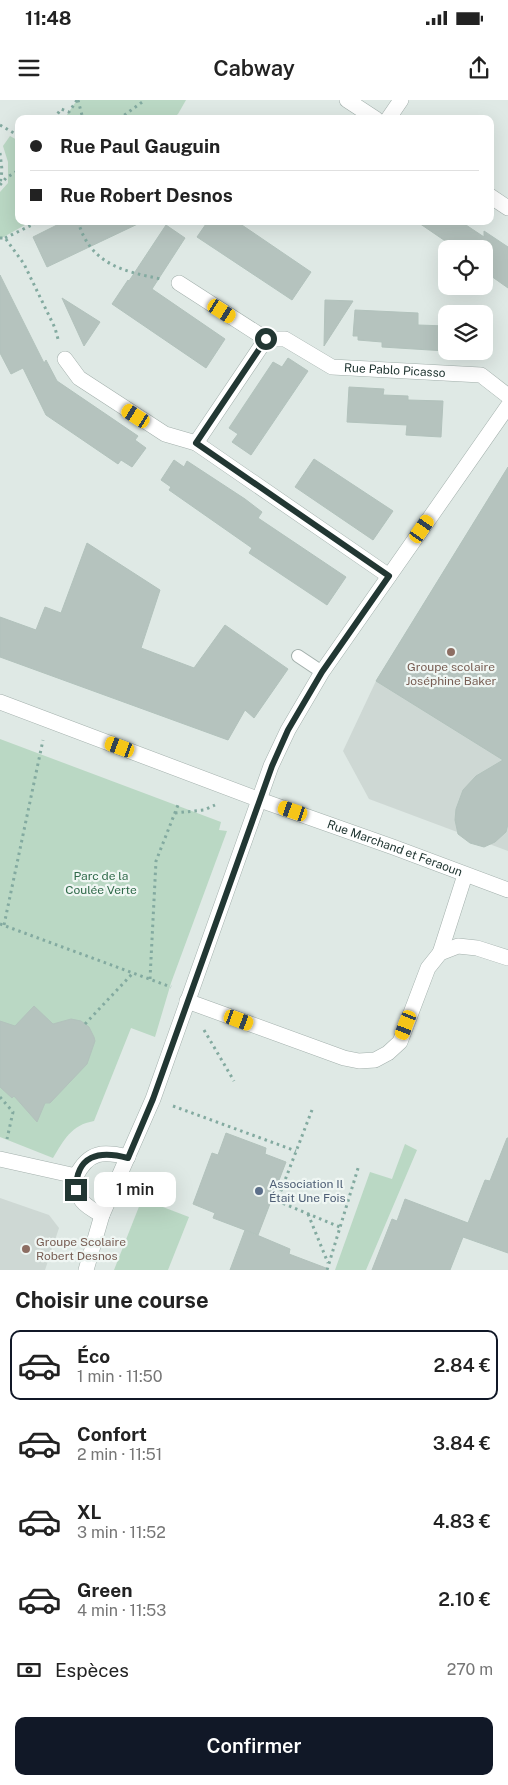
<!DOCTYPE html>
<html lang="fr">
<head>
<meta charset="utf-8">
<style>
	:root { --surface:#fff; --page:#f6f6f6; --text:#222; --muted:#767676; --line:#e0e0e0; --accent:#111827 }
	body { margin:0; font-family:"Public Sans",sans-serif; background:var(--page); color:var(--text); height:100vh; display:flex; flex-direction:column; font-size:19px; white-space:nowrap }
	* { box-sizing:border-box; margin:0 }
	p { font-size:16px; color:var(--muted) }
	.icon { flex:none; width:28px; height:28px; fill:none; stroke:currentColor; stroke-width:2; stroke-linecap:round; stroke-linejoin:round }
	.map { position:relative; height:1170px; overflow:hidden }
	.sheet { display:flex; flex-direction:column; background:var(--surface); flex:1 }
	.sheet>* { flex:none }
	.hud { position:absolute; left:15px; top:15px; width:479px; height:110px; border-radius:10px; box-shadow:0 5px 20px #0002; display:grid; align-content:center; height:110px; padding:0 15px; background:var(--surface) }
	.tools { position:absolute; left:438px; top:140px; display:grid; gap:10px }
	.tools a { display:grid; place-items:center; width:55px; height:55px; border-radius:10px; background:var(--surface); box-shadow:0 5px 20px #0002; font-size:25px }
	.end { position:absolute; width:22px; height:22px; margin:-11px; border:6px solid #223733; background:#fff; box-shadow:0 0 0 2px #fff }
	.from { border-radius:50% }
	.bubble { position:absolute; height:35px; border-radius:10px; background:var(--surface); box-shadow:0 5px 20px #0002; font-size:16px; font-weight:600; line-height:35px; text-align:center }
	.car { position:absolute; width:15px; height:30px; margin:-15px -8px; border-radius:6px; box-shadow:0 0 4px 1px #0007; background:linear-gradient(#f5c518 24%,#345 0 40%,#f5c518 0 76%,#345 0 86%,#f5c518 0) }
	.hud b { display:flex; align-items:center; gap:18px; height:48px; font-size:19px }
	.hud b+b { border-top:1px solid var(--line) }
	.hud i { width:12px; height:12px; background:var(--text) }
	ul { padding:0; list-style:none }
	li { display:flex; align-items:center; gap:15px; height:70px; margin:0 10px 8px; padding:0 5px; border:2px solid transparent; border-radius:10px }
	li div { flex:1 }
	li b { display:block; font-size:19px }
	li em { font-style:normal; font-weight:600 }
	li.current { border-color:var(--accent) }
	li>.icon { width:45px; height:45px; stroke-width:1.5 }
	h2 { padding:0 15px; font-size:22px; line-height:60px }
	.pay { display:flex; align-items:center; gap:12px; height:55px; padding:0 15px; font-size:19px }
	.pay p { margin-inline-start:auto }
	.primary-button { display:flex; gap:10px; margin-top:auto; padding:10px 15px }
	.primary-button a { flex:1; height:58px; border-radius:10px; background:var(--accent); color:#fff; font-size:20px; font-weight:600; line-height:58px; text-align:center }
	.status { display:flex; justify-content:space-between; align-items:center; height:35px; padding:0 25px; background:var(--surface); direction:ltr }
	.status svg { height:14px; fill:currentColor }
	header { display:flex; justify-content:space-between; align-items:center; height:65px; padding:0 15px; background:var(--surface); font-size:22px; font-weight:600 }
	.map>svg:first-child { display:block }
</style>
</head>
<body>
<div class="status"><b>11:48</b><svg viewBox="0 0 49 12"><path d="M0 12V9h3v3zM5 12V6h3v6zM10 12V3h3v9zM15 12V0h3v12zM26 1h20v11H26zM47 4h2v5h-2z"/></svg></div>
<header><svg class="icon" aria-label="menu" viewBox="0 0 24 24"><path d="M4 6h16M4 12h16M4 18h16"/></svg>Cabway<svg class="icon" aria-label="share" viewBox="0 0 24 24"><path d="M12 15V3M7 8l5-5 5 5M5 13v7h14v-7"/></svg></header>
<div class="map">
<svg width="508" height="1170" viewBox="0 0 508 1170">
	<rect width="100%" height="100%" fill="#dfe9e5"/>
	<g fill="#ced8d4">
		<path d="M508 367V751L369 699 343 651 376 581Z"/>
		<path d="M0 1098 49 1115 59 1128 45 1170H0Z"/>
	</g>
	<g fill="#bad8c4">
		<path d="M77 0H186L178 14 172 19H64Z"/>
		<path d="M10 36 19 41V121H32L0 139V92L8 83V62L3 46Z"/>
		<path d="M0 639 221 722 219 730 227 731 171 883 155 937 131 928 94 1021C71 1025 64 1040 53 1058L0 1037Z"/>
		<path d="M405 1044 417 1050 366 1170H335L370 1072 392 1079Z"/>
		<path d="M142 1099 189 1117 168 1170H114Z"/>
	</g>
	<g fill="#b5c3be" stroke="#b2c2bc">
		<path d="M65 121H144L47 167 33 137Z"/>
		<path d="M208 121H236L311 172 292 200 197 137Z"/>
		<path d="M416 121H460L484 137V131L508 147V188L484 171V149H457Z"/>
		<path d="M166 125 185 138 152 189 225 239 206 268 112 204 128 180 129 181Z"/>
		<path d="M0 175 44 263 46 260 57 281 138 336 135 340 146 348 132 367 121 360 118 364 46 315 23 268 11 274 0 253Z"/>
		<path d="M62 198 100 222 84 246Z"/>
		<path d="M325 200 353 201 324 246Z"/>
		<path d="M355 210 418 213V225L446 226V251L382 247V242L358 240V236H353Z"/>
		<path d="M288 258 308 271 251 355 232 342 238 334 229 328 273 262 282 267Z"/>
		<path d="M349 287 384 289 383 295 408 296V300L443 301 441 337 406 335 407 325 347 322Z"/>
		<path d="M314 359 393 411 373 440 295 387Z"/>
		<path d="M174 360 184 367 187 361 245 399 262 412 258 418 346 477 327 505 249 453 252 448 169 390 171 387 161 380Z"/>
		<path d="M508 367V724L506 732 495 742 484 747 470 743 458 734 455 720 456 709 463 690 476 676 503 660 376 581Z"/>
		<path d="M87 443 160 490 141 548 194 568 225 525 288 569 254 618 245 610 228 640 0 557V517L36 530 45 507 61 513Z"/>
		<path d="M34 906 53 924 71 919 81 921 89 927 94 937 95 941 87 964 50 1003H45L37 1022 14 996 12 998 0 987V921L15 926Z"/>
		<path d="M226 1033 266 1048 265 1054 286 1062 258 1135 213 1118 215 1113 193 1104 212 1053 218 1055Z"/>
		<path d="M507 1038H508V1153L463 1137 450 1170H372L392 1119 397 1121 405 1099 468 1123 485 1080 490 1081Z"/>
		<path d="M245 1130 290 1149 289 1154 326 1168 325 1170H230Z"/>
	</g>
	<g fill="none" stroke-linecap="round" stroke-linejoin="round">
		<g stroke="#a3b0ac" stroke-width="14">
			<path id="service" d="M298 556 322 572"/>
		</g>
		<g stroke="#a3b0ac" stroke-width="16">
			<g id="minor">
				<path d="M347 0 376 19"/>
				<path d="M388 19 401 0"/>
				<path d="M490 96 508 108"/>
				<path id="s1" d="M179 183 266 239H285L332 267 481 275 508 296"/>
				<path d="M65 259 79 278 165 334 196 343 389 476"/>
				<path d="M196 343 266 239"/>
				<path id="s2" d="M0 602 260 700 393 747 508 790"/>
				<path d="M440 853 465 775"/>
				<path d="M187 901 344 958 359 961 375 960 388 953 400 942 428 868 440 853 458 846 477 848 508 858"/>
				<path d="M0 1059 76 1076C89 1051 103 1051 128 1057"/>
				<path d="M76 1076C76 1100 83 1105 102 1115"/>
				<path d="M86 1170 102 1115 153 999 271 666 288 630 322 572 508 306"/>
			</g>
		</g>
		<g stroke="#83aaa0" stroke-width="3" stroke-dasharray="2.5 4" stroke-linecap="butt">
			<path d="M78 0 83 19"/>
			<path d="M54 19 61 9 69 12 77 0"/>
			<path d="M119 19 145 0"/>
			<path d="M0 25 19 36"/>
			<path d="M0 53 2 70 0 85"/>
			<path d="M0 85 6 78 19 70"/>
			<path d="M78 121C90 164 122 171 161 179"/>
			<path d="M0 138H5L24 164 55 228 58 239"/>
			<path d="M5 138 40 121"/>
			<path d="M175 713 204 710 215 705"/>
			<path d="M0 824 171 887"/>
			<path d="M4 825 43 640"/>
			<path d="M150 879 156 761 178 705"/>
			<path d="M85 924 133 873"/>
			<path d="M204 930 234 981"/>
			<path d="M0 997 13 1012 7 1039"/>
			<path d="M173 1006 296 1051"/>
			<path d="M312 1010 277 1101 340 1127"/>
			<path d="M308 1114 328 1163"/>
			<path d="M327 1170 359 1065"/>
		</g>
		<use href="#service" stroke="#fff" stroke-width="12"/>
		<use href="#minor" stroke="#fff" stroke-width="15"/>
	</g>
	<g fill="none" stroke-linecap="round" stroke-linejoin="round">
		<path stroke="#223733" stroke-width="6" d="M76 1090C76 1055 99 1050 128 1058L153 999 272 666 288 630 322 572 389 476 196 343 266 239"/>
	</g>
	<g fill="#8d6e63" stroke="#eff6f3" stroke-width="2">
		<circle cx="451" cy="552" r="5"/>
		<circle cx="26" cy="1149" r="5"/>
	</g>
	<circle fill="#5c6f8a" stroke="#eff6f3" stroke-width="2" cx="259" cy="1091" r="5"/>
	<g text-anchor="middle" dominant-baseline="central" stroke-width="4.5" stroke-linejoin="round" paint-order="stroke">
		<g font-size="12" fill="#223733" stroke="#eff6f3">
			<text stroke="none"><textPath href="#s1" startOffset="240">Rue Pablo Picasso</textPath></text>
			<text stroke="none"><textPath href="#s2" startOffset="421">Rue Marchand et Feraoun</textPath></text>
		</g>
		<g font-size="12" fill="#785e54" stroke="#eff6f3">
			<text x="451" y="567">Groupe scolaire<tspan x="451" dy="14">Joséphine Baker</tspan></text>
			<text x="36" y="1142" text-anchor="start">Groupe Scolaire<tspan x="36" dy="14">Robert Desnos</tspan></text>
		</g>
		<g font-size="12" fill="#306a4a" stroke="#eff6f3">
			<text x="101" y="776">Parc de la<tspan x="101" dy="14">Coulée Verte</tspan></text>
		</g>
		<g font-size="12" fill="#4e5e75" stroke="#eff6f3" text-anchor="start">
			<text x="269" y="1084">Association Il<tspan x="269" dy="14">Était Une Fois</tspan></text>
		</g>
	</g>
</svg>
<div class="tools">
<a><svg class="icon" aria-label="locate" viewBox="0 0 24 24"><circle cx="12" cy="12" r="6"/><path d="M12 2v4M12 18v4M2 12h4M18 12h4"/></svg></a>
<a><svg class="icon" aria-label="layers" viewBox="0 0 24 24"><path d="M12 4l9 5-9 5-9-5zM3 14l9 5 9-5"/></svg></a>
</div>
<i class="end from" style="left:266px;top:239px"></i>
<i class="end" style="left:76px;top:1090px"></i>
<div class="bubble" style="left:94px;top:1072px;width:82px">1 min</div>
<i class="car" style="left:222px;top:211px;rotate:123deg"></i>
<i class="car" style="left:136px;top:316px;rotate:303deg"></i>
<i class="car" style="left:422px;top:429px;rotate:35deg"></i>
<i class="car" style="left:120px;top:647px;rotate:290deg"></i>
<i class="car" style="left:293px;top:711px;rotate:289deg"></i>
<i class="car" style="left:239px;top:920px;rotate:110deg"></i>
<i class="car" style="left:406px;top:925px;rotate:201deg"></i>
<div class="hud">
<b><i class="from"></i>Rue Paul Gauguin</b>
<b><i></i>Rue Robert Desnos</b>
</div>
</div>
<section class="sheet">
<h2>Choisir une course</h2>
<ul>
<li class="current"><svg class="icon" aria-label="car" viewBox="0 0 24 24"><path d="M5 17H2v-5l4-1 3-4h7l3 4 3 1v5h-3M9 17h6M6 11h13"/><circle cx="7" cy="17" r="2"/><circle cx="17" cy="17" r="2"/></svg><div><b>Éco</b><p>1 min · 11:50</p></div><em>2.84 €</em></li>
<li><svg class="icon" aria-label="car" viewBox="0 0 24 24"><path d="M5 17H2v-5l4-1 3-4h7l3 4 3 1v5h-3M9 17h6M6 11h13"/><circle cx="7" cy="17" r="2"/><circle cx="17" cy="17" r="2"/></svg><div><b>Confort</b><p>2 min · 11:51</p></div><em>3.84 €</em></li>
<li><svg class="icon" aria-label="car" viewBox="0 0 24 24"><path d="M5 17H2v-5l4-1 3-4h7l3 4 3 1v5h-3M9 17h6M6 11h13"/><circle cx="7" cy="17" r="2"/><circle cx="17" cy="17" r="2"/></svg><div><b>XL</b><p>3 min · 11:52</p></div><em>4.83 €</em></li>
<li><svg class="icon" aria-label="car" viewBox="0 0 24 24"><path d="M5 17H2v-5l4-1 3-4h7l3 4 3 1v5h-3M9 17h6M6 11h13"/><circle cx="7" cy="17" r="2"/><circle cx="17" cy="17" r="2"/></svg><div><b>Green</b><p>4 min · 11:53</p></div><em>2.10 €</em></li>
</ul>
<div class="pay"><svg class="icon" aria-label="cash" viewBox="0 0 24 24"><path d="M3 7h18v10H3z"/><circle cx="12" cy="12" r="2"/></svg>Espèces<p>270 m</p></div>
<div class="primary-button"><a>Confirmer</a></div>
</section>
</body>
</html>
